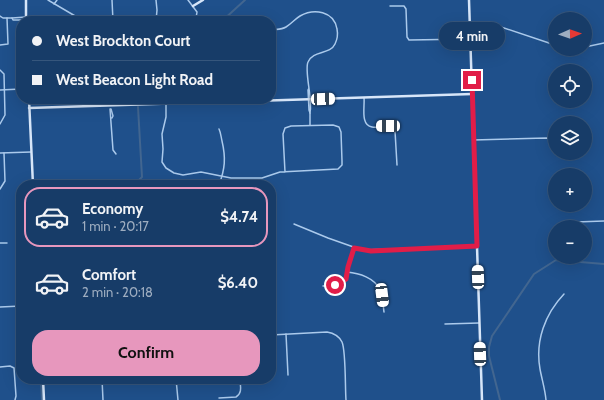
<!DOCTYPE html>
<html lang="en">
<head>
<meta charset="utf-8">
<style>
	:root { --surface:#173c68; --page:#20436e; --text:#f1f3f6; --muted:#9eadc0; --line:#36567c; --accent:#e797bd }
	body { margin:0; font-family:Cabin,sans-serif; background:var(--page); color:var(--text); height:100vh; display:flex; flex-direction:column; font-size:15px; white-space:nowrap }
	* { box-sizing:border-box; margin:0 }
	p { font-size:13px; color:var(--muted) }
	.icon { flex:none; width:22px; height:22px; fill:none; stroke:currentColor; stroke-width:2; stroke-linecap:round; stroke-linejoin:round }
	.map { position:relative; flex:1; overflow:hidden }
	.panel { position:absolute; left:16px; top:180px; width:260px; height:204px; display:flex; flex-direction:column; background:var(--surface); border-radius:16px; box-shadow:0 4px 16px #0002,0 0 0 1px var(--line) }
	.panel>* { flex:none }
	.hud { position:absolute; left:16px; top:16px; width:260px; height:88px; border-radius:16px; box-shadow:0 4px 16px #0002,0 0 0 1px var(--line); display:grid; align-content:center; height:88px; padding:0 16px; background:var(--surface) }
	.needle { width:26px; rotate:88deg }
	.tools { position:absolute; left:548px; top:12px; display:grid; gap:8px }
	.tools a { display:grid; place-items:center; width:44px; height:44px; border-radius:50%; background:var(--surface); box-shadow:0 4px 16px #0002,0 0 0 1px var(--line); font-size:20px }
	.end { position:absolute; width:18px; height:18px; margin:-9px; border:5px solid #e11d48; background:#fff; box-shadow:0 0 0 2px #fff }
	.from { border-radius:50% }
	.bubble { position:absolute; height:28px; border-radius:14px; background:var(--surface); box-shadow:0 4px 16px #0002,0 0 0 1px var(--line); font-size:13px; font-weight:700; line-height:28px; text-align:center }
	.car { position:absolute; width:12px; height:24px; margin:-12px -6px; border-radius:5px; box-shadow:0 0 3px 1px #0007; background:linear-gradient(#fff 24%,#345 0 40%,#fff 0 76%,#345 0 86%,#fff 0) }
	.hud b { display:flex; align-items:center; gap:14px; height:38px; font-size:15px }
	.hud b+b { border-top:1px solid var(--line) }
	.hud i { width:10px; height:10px; background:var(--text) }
	ul { padding:7px 0 0; list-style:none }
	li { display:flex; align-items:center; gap:12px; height:60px; margin:0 8px 6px; padding:0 8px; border:2px solid transparent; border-radius:16px }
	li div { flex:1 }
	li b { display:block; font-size:15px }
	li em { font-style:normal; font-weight:700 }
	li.active { border-color:var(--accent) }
	li>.icon { width:36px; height:36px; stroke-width:1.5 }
	.primary-button { display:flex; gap:8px; margin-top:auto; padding:8px 16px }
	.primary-button a { flex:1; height:46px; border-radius:16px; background:var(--accent); color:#111; font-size:16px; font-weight:700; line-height:46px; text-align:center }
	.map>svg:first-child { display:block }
</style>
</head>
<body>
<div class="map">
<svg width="604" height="400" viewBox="0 0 604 400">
	<rect width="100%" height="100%" fill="#1f508b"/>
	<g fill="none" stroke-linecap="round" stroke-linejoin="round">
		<g stroke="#426690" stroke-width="2">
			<path d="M222 21 245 0"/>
			<path d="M138 99V102"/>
			<path d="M134 185 142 177 138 107"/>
			<path d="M41 379 42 400"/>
			<path d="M500 400 489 356V347L492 336 534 274 556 260 604 264"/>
		</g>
		<g stroke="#abcaec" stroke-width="1.5">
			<path d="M48 0 82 20H113"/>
			<path d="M112 0 113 21"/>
			<path d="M188 0 197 12 196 18 194 21"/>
			<path d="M54 4 57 0"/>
			<path d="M390 6H404L406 9 407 37 409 40 471 39"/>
			<path d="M0 16 3 18H12"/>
			<path d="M26 20H13L12 18 26 17"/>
			<path d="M156 21 157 10 156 0"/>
			<path d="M471 26H498L555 45"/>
			<path d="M271 30C276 29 281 30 286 27 291 24 295 19 300 16 314 8 334 11 337 29 338 34 337 40 335 44 330 55 313 50 308 62 304 71 313 99 310 113L309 110 308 90 309 88"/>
			<path d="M0 45 8 44 7 18"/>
			<path d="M585 47 604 43"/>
			<path d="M0 70 4 74 5 115 0 124"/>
			<path d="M0 90 21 89"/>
			<path d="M364 98C365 106 360 125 372 127 378 128 385 126 391 127L395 131 397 165"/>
			<path d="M83 99V106"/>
			<path d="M166 104V117L162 134 163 149 162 162 166 168 174 173 183 175 201 172 231 178H262L280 172 338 169 342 165V161L341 132 339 127 333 125 291 126 285 128 283 134 285 172"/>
			<path d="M310 113V125"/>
			<path d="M112 118 113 116 111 109H110L113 150 116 154"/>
			<path d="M473 140 546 138 555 139"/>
			<path d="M585 142H586"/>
			<path d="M0 153 31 152"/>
			<path d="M219 185C225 169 226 158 222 141 221 137 221 133 219 129"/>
			<path d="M0 189 5 181 4 153"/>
			<path d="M576 222 604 221"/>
			<path d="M294 224 328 238 362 250 477 246"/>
			<path d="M0 243H7"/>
			<path d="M347 272C359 273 375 278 380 290 383 296 383 305 384 312"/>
			<path d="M323 286 335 285 344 281 346 277 348 267 354 248"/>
			<path d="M0 307 21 306"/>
			<path d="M445 324 479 323"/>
			<path d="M286 334 288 375"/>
			<path d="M271 335 327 332C333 333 339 336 342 342 346 351 345 388 346 400"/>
			<path d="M0 367 10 366 14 368 16 396 15 400"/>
			<path d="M102 379 103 400"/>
			<path d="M176 379 178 400"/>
			<path d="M219 398 236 397C243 393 240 385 240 379"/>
			<path d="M546 400C545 389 542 380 540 369 535 341 545 314 564 294"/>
		</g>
		<g stroke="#d7e6f9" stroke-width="2.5">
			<path d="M26 0V21"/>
			<path d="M469 0 482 400"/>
			<path d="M193 6 203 0"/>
			<path d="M29 99 33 185"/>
			<path d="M29 108 472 94"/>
			<path d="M43 379 44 400"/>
		</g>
	</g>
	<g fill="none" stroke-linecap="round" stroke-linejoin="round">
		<path stroke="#e11d48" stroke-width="5" d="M335 285 342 282 346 279 348 267 354 248 371 251 477 246 472 80"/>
	</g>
</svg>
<div class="tools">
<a><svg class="needle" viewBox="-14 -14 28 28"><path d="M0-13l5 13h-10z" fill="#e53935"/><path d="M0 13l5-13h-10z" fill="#9eadc0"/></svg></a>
<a><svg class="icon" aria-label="locate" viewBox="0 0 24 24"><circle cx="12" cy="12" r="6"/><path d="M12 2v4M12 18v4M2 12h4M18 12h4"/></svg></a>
<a><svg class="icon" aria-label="layers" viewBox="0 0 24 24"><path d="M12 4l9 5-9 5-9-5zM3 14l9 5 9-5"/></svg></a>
<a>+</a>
<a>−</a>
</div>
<i class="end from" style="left:335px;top:285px"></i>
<i class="end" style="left:472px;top:80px"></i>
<div class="bubble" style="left:439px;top:22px;width:66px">4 min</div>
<i class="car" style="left:323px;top:99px;rotate:88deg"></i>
<i class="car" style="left:388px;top:126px;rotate:270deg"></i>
<i class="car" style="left:478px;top:277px;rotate:358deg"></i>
<i class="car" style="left:382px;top:295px;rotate:173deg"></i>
<i class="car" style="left:480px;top:354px;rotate:358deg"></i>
<div class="hud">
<b><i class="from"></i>West Brockton Court</b>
<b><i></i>West Beacon Light Road</b>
</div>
<section class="panel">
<ul>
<li class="active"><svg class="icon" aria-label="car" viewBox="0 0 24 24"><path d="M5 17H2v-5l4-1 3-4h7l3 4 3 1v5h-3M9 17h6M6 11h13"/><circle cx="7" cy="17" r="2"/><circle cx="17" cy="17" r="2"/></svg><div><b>Economy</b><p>1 min · 20:17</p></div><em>$4.74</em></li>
<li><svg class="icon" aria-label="car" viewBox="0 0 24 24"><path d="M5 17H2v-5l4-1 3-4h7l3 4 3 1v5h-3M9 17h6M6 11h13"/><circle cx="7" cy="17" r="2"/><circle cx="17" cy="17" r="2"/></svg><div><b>Comfort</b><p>2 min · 20:18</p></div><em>$6.40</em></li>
</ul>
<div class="primary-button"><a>Confirm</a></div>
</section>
</div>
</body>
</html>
